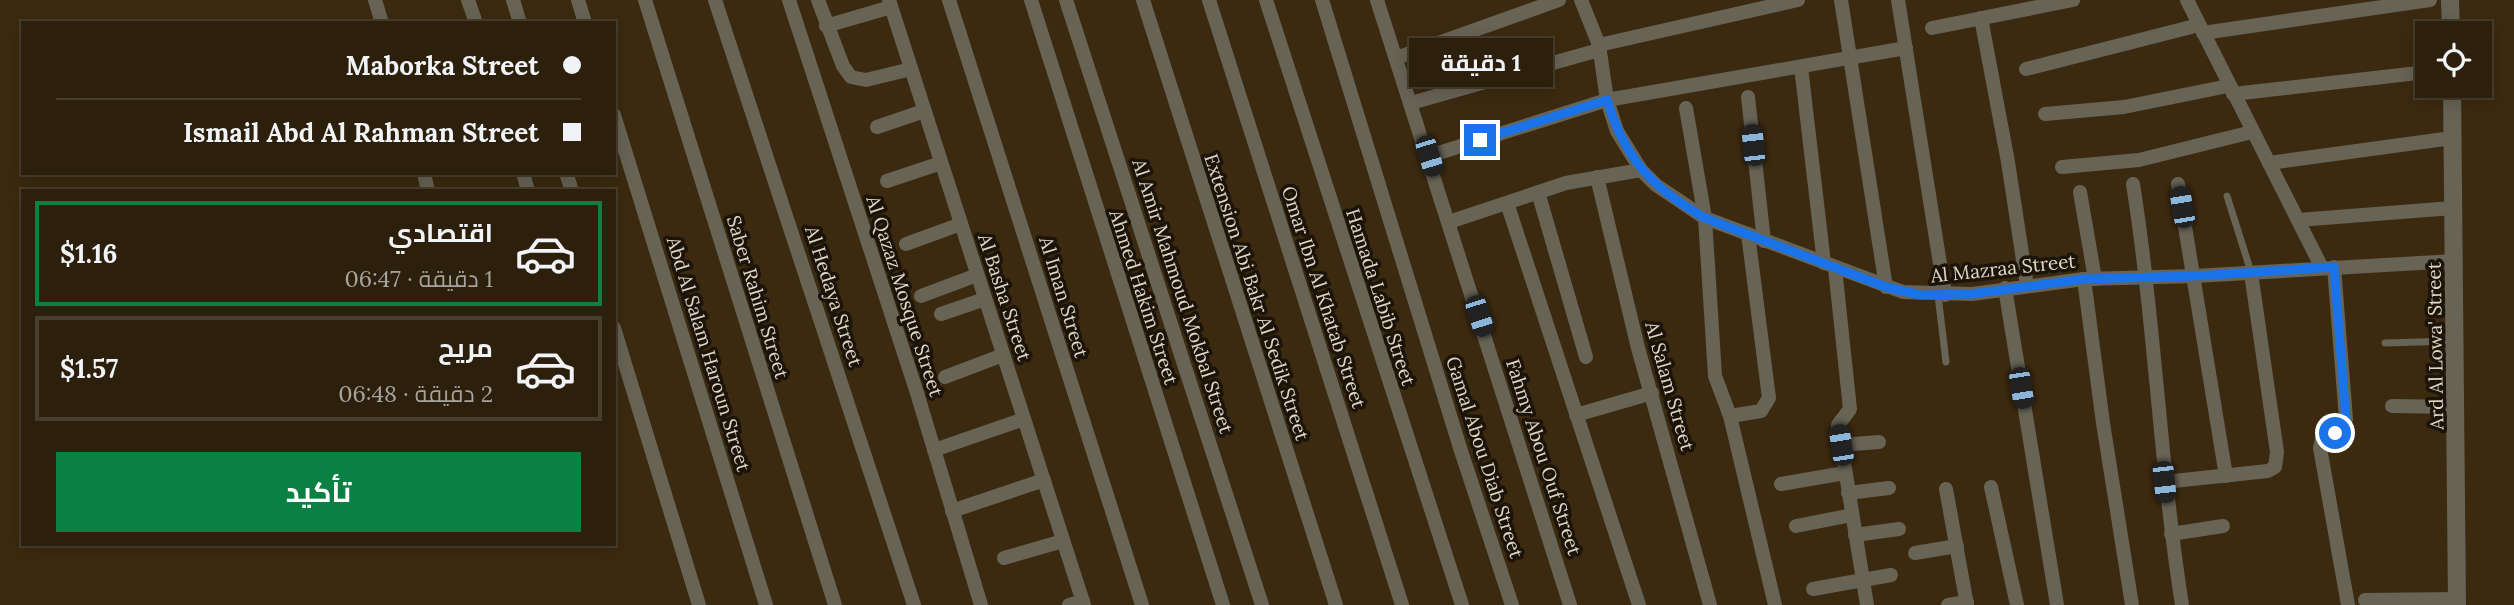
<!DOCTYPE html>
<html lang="ar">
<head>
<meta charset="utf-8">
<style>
	:root { --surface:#2c200c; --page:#382d1a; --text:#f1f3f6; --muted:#a6a39d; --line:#483e2d; --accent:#0b8043 }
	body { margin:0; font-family:Lora,Cairo,serif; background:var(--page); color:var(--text); direction:rtl; height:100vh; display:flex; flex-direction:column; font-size:26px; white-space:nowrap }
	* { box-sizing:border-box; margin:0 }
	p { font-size:23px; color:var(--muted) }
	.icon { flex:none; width:38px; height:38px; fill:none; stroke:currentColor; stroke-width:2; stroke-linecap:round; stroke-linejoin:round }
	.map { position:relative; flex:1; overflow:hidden; direction:ltr }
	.panel { position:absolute; left:21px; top:189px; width:595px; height:357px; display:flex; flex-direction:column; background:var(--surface); border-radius:0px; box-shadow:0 4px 18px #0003,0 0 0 2px var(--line); direction:rtl }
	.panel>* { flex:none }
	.guide { position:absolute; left:21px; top:21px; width:595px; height:154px; border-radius:0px; box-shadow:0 4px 18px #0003,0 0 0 2px var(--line); direction:rtl; display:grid; align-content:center; height:154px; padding:0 35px; background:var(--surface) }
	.controls { position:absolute; left:2415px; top:21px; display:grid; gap:14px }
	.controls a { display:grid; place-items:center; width:77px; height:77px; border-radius:0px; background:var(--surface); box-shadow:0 4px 18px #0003,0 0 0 2px var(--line); font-size:35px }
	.end { position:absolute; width:32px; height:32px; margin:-16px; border:9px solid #1a73e8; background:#fff; box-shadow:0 0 0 4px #fff }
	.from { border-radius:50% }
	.bubble { position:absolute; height:49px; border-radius:0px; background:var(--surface); box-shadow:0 4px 18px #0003,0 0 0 2px var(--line); font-size:23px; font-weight:700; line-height:49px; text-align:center; direction:rtl }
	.car { position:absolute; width:21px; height:42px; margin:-21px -10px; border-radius:9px; box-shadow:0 0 5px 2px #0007; background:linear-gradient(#222 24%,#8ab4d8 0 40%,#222 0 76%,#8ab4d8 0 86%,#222 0) }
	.guide b { display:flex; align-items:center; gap:24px; height:66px; font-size:26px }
	.guide b+b { border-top:2px solid var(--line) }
	.guide i { width:18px; height:18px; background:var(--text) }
	ul { padding:12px 0 0; list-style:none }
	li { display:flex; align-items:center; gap:21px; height:105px; margin:0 14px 10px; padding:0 21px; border:4px solid var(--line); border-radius:0px }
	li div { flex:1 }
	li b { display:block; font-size:26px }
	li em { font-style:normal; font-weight:700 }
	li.selected { border-color:var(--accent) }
	li>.icon { width:63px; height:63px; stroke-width:1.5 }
	.cta { display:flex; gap:14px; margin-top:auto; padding:14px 35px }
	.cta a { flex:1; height:80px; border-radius:0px; background:var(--accent); color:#fff; font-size:28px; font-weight:700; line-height:80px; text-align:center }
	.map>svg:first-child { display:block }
</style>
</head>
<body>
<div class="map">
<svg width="2514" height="605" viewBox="0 0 2514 605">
	<rect width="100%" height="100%" fill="#3b2a10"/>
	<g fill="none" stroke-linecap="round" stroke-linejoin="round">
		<g stroke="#676456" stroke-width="7">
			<path d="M2227 196 2251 272"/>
			<path d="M1938 295 1946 362"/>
			<path d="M2385 343 2452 341"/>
		</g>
		<g stroke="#676456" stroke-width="14">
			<path d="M375 0 382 23"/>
			<path d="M468 0 476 23"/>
			<path d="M513 0 520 23"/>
			<path d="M578 0 585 23"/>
			<path d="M645 0 835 605"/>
			<path d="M715 0 914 605"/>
			<path d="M789 0 917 393 981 605"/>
			<path d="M818 0 843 66 851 77 866 80 911 69"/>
			<path d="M889 0 1084 605"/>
			<path d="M949 0 1142 605"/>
			<path d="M1031 0 1223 605"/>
			<path d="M1066 0 1262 605"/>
			<path d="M1143 0 1336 605"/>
			<path d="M1209 0 1402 605"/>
			<path d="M1266 0 1462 605"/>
			<path d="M1322 0 1461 451 1512 605"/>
			<path d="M1377 0 1570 605"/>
			<path d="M1581 0 1599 45 1607 100 1617 131 1641 170 1656 185 1705 218 1903 292 1972 294 2084 279 2195 276 2454 261"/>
			<path d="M1841 0 1886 287"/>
			<path d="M1898 0 1945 295"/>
			<path d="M2187 0 2322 268"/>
			<path d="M1981 18 2008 162 2027 286"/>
			<path d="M826 26 891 7"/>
			<path d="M1932 28 2073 0"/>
			<path d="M2203 33 2430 0"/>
			<path d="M1599 45 1798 0"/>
			<path d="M1396 58 1559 0"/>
			<path d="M1801 67 1824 263"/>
			<path d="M2026 69 2199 25"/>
			<path d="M2233 94 2427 72"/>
			<path d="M1748 97 1764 241"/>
			<path d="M1411 103 1599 50"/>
			<path d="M1686 108 1705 218 1715 376 1730 416 1775 605"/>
			<path d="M2045 114 2124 107 2228 86"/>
			<path d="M614 115 766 605"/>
			<path d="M877 127 924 111"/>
			<path d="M1429 156 1607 100 1906 48"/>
			<path d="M2269 163 2452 138"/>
			<path d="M2062 167 2139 160 2252 132"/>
			<path d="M424 173 428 191"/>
			<path d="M523 173 528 191"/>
			<path d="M566 173 572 191"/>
			<path d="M1597 177 1638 348 1710 605"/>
			<path d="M887 181 941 163"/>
			<path d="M2133 184C2155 324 2160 465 2182 605"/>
			<path d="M2178 184 2226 476"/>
			<path d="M1538 192 1586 357"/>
			<path d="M2080 192 2095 279"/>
			<path d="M1507 203 1639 605"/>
			<path d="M2298 220 2453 208"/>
			<path d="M1449 222 1566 183 1641 170"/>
			<path d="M906 244 961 224"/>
			<path d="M2334 267 2346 419 2341 430 2322 439 2320 448 2348 605"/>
			<path d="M1835 268 1850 409 1838 425 1867 605"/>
			<path d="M2084 279 2103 423 2132 605"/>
			<path d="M2005 288 2057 605"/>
			<path d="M921 296 977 275"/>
			<path d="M941 314 985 299"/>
			<path d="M614 328 699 605"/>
			<path d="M945 377 1003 355"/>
			<path d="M2392 406 2457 407"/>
			<path d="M1576 415 1652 393"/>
			<path d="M1730 416 1761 411 1769 398 1748 234"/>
			<path d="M1841 445 1879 442"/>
			<path d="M934 450 1024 419"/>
			<path d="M2164 482 2268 471 2275 467 2277 452 2251 273"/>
			<path d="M1781 484 1845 473"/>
			<path d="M1991 487 2017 605"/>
			<path d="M1946 489 1967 605"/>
			<path d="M1848 493 1889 488"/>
			<path d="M952 511 1044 480"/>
			<path d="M1796 526 1852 515"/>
			<path d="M2171 534 2223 526"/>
			<path d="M1855 535 1899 529"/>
			<path d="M1915 553 1957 546"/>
			<path d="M1004 558 1063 541"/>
			<path d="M1813 589 1891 575"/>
			<path d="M2365 600 2458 599"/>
			<path d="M1069 605 1083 601"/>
			<path d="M1948 605 1967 602"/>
		</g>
		<g stroke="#676456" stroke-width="18">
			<path d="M2450 0 2451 33"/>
			<path d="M2452 86 2457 605"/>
		</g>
	</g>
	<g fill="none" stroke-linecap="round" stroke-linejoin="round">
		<path stroke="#1a73e8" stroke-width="9" d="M1480 140 1607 100C1625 159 1652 188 1705 218L1886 287 1920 295 1972 294 2084 279 2196 276 2334 267 2346 419 2341 430 2335 433"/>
	</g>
	<g text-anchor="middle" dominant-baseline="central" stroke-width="7" stroke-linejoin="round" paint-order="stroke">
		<g font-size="19" fill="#e0d6c7" stroke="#1c1409">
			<text transform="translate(2003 268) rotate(-6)">Al Mazraa Street</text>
			<text transform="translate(834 296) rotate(72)">Al Hedaya Street</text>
			<text transform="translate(905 296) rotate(72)">Al Qazaz Mosque Street</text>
			<text transform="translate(1183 296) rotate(72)">Al Amir Mahmoud Mokbal Street</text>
			<text transform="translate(758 297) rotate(73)">Saber Rahim Street</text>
			<text transform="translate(1005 297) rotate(72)">Al Basha Street</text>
			<text transform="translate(1064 297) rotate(73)">Al Iman Street</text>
			<text transform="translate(1144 297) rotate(72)">Ahmed Hakim Street</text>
			<text transform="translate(1257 297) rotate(72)">Extension Abi Bakr Al Sedik Street</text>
			<text transform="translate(1324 297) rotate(72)">Omar Ibn Al Khatab Street</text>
			<text transform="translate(1381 297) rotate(72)">Hamada Labib Street</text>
			<text transform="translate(2435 346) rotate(-91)">Ard Al Lowa' Street</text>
			<text transform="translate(709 354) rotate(73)">Abd Al Salam Haroun Street</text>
			<text transform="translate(1670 386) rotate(74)">Al Salam Street</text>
			<text transform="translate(1485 457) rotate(72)">Gamal Abou Diab Street</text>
			<text transform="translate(1544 457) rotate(72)">Fahmy Abou Ouf Street</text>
		</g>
	</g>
</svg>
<div class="controls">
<a><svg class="icon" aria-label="locate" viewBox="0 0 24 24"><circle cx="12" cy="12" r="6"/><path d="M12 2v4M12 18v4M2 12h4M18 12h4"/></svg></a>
</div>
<i class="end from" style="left:2335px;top:433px"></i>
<i class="end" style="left:1480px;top:140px"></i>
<div class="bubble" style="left:1409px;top:38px;width:144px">1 دقيقة</div>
<i class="car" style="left:1753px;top:145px;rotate:354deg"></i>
<i class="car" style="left:1429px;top:156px;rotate:163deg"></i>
<i class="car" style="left:2182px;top:207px;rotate:350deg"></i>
<i class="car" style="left:1479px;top:316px;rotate:162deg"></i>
<i class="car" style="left:2021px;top:388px;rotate:171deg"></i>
<i class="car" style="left:1841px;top:445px;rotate:351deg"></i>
<i class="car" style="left:2164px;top:482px;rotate:174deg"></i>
<div class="guide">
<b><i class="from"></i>Maborka Street</b>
<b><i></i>Ismail Abd Al Rahman Street</b>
</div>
<section class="panel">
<ul>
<li class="selected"><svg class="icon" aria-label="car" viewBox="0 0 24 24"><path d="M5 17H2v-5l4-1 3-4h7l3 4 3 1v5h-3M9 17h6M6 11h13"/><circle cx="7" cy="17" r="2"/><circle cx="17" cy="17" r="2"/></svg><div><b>اقتصادي</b><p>1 دقيقة · 06:47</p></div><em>$1.16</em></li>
<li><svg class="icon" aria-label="car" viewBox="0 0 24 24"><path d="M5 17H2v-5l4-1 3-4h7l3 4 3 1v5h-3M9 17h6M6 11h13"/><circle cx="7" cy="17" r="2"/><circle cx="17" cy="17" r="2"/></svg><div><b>مريح</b><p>2 دقيقة · 06:48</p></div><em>$1.57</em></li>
</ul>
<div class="cta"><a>تأكيد</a></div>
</section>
</div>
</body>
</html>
